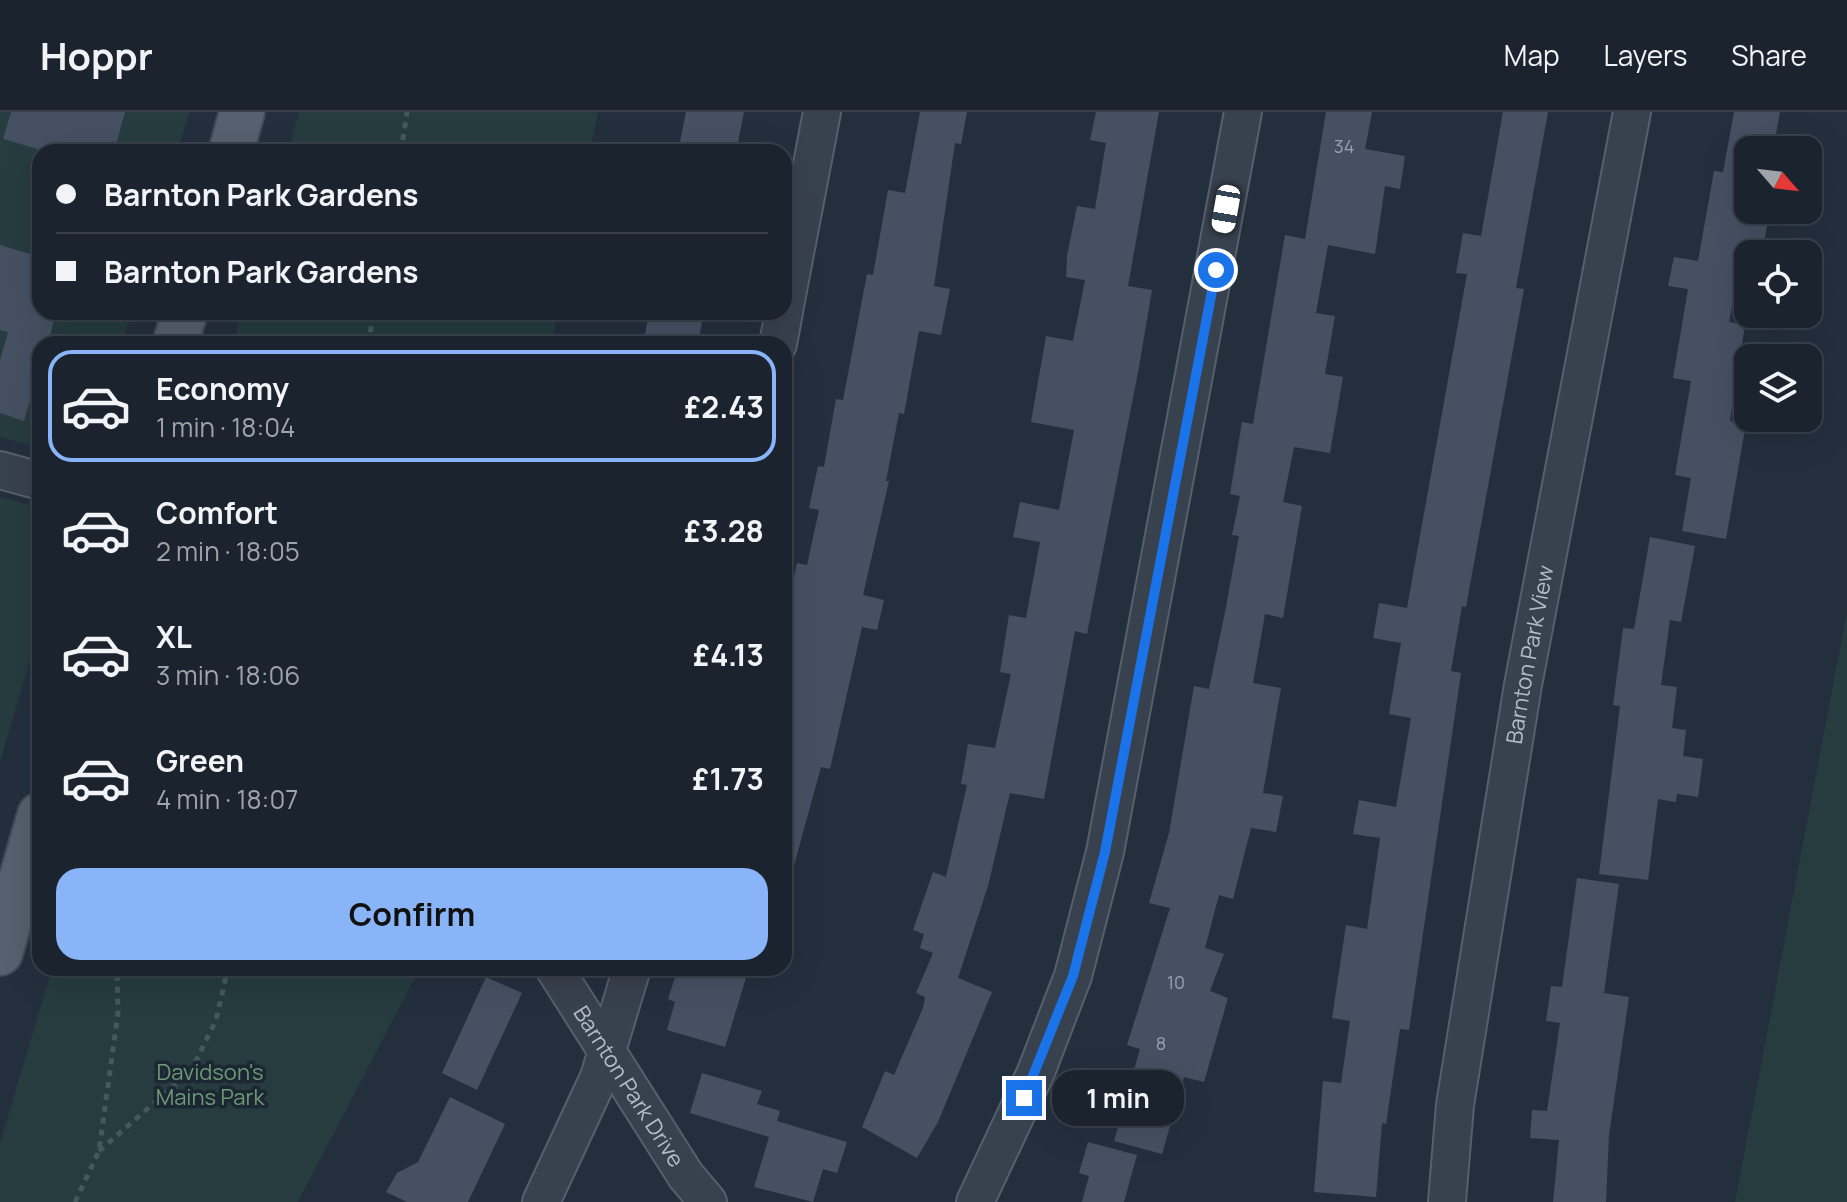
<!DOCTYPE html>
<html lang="en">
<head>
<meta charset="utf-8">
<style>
	:root { --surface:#1b232e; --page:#242b36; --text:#f1f3f6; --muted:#a0a4aa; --line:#39404a; --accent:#8ab4f8 }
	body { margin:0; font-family:Manrope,sans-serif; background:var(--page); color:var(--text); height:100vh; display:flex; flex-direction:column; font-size:30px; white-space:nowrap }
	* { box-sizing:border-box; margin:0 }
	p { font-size:26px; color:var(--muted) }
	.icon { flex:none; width:44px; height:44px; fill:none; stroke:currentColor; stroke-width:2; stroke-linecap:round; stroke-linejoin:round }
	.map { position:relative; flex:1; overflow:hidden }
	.sheet { position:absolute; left:32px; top:224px; width:760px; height:640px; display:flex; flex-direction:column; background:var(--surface); border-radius:24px; box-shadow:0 8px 32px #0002,0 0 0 2px var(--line) }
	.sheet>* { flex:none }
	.banner { position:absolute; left:32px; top:32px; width:760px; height:176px; border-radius:24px; box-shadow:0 8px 32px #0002,0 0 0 2px var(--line); display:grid; align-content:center; height:176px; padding:0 24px; background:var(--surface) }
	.needle { width:52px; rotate:118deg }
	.controls { position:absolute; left:1734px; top:24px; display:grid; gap:16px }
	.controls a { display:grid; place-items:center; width:88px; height:88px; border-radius:16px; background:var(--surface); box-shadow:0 8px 32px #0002,0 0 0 2px var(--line); font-size:40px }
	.end { position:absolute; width:36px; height:36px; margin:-18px; border:10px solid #1a73e8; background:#fff; box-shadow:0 0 0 4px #fff }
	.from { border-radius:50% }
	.bubble { position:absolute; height:56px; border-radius:24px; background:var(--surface); box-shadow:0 8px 32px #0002,0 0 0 2px var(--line); font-size:26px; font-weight:700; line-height:56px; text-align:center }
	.car { position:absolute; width:24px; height:48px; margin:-24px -12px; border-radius:10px; box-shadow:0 0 6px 2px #0007; background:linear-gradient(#fff 24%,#345 0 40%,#fff 0 76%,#345 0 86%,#fff 0) }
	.banner b { display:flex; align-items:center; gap:28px; height:76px; font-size:30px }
	.banner b+b { border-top:2px solid var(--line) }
	.banner i { width:20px; height:20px; background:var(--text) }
	ul { padding:14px 0 0; list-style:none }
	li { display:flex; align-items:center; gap:24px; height:112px; margin:0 16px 12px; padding:0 8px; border:4px solid transparent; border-radius:24px }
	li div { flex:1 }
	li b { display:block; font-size:30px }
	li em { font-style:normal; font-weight:700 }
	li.active { border-color:var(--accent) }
	li>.icon { width:72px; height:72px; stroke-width:1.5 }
	.button { display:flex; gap:16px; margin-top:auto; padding:16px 24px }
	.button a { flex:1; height:92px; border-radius:24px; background:var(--accent); color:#111; font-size:32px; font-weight:700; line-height:92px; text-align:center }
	header { display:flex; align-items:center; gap:48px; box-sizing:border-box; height:112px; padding:0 40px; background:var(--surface); border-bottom:2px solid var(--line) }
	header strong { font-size:38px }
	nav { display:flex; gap:44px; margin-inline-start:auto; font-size:28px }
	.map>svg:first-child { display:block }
</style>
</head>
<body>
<header>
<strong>Hoppr</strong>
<nav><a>Map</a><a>Layers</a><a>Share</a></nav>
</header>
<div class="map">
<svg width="1847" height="1090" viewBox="0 0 1847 1090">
	<rect width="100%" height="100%" fill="#242f3e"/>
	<g fill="#263c3f">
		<path d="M0 0H189L178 40H40V200H132L122 232H40V336L0 325Z"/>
		<path d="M299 0H598L590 40H288Z"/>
		<path d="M242 200H558L551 232H233Z"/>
		<path d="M0 385 40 396V514L0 650Z"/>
		<path d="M1847 499V1090H1735Z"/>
		<path d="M52 856H420L298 1090H0V1031Z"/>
	</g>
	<g fill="#455162">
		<path d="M11 0H125L114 40H48L3 27Z"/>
		<path d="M686 0H744L736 40H678Z"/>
		<path d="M920 0H967L961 32 955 31 934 174 950 177 941 223 919 219 904 302 899 301 886 369H889L863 483 884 488 877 518 862 515 830 657 821 655 793 757 784 756V510L797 451 807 453 819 398 809 396 818 354 824 355 836 287 843 288 867 162 873 163 888 78 905 81Z"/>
		<path d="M1096 0H1159L1128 174 1152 178 1139 255 1087 522 1075 519 1044 687 1010 681 988 774 958 866 992 880 938 1010 917 1046 862 1015 885 959 894 963 923 896 925 885 916 881 933 841 920 836 924 822 913 818 933 760 946 765 967 673 961 672 968 632 995 636 1011 562 1000 560 1009 503 1026 506 1040 430 1013 425 1020 390 1059 398 1074 318 1031 310 1046 224 1073 229 1085 168 1066 165 1067 144 1077 94 1095 97 1106 31 1090 28Z"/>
		<path d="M1326 0H1372L1365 37 1405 44 1400 77 1385 74 1375 142 1328 133 1316 201 1335 204 1325 262 1343 265 1330 341 1294 335 1283 390 1302 394 1293 447 1283 506 1265 502 1253 571 1281 576 1263 681 1283 684 1276 720 1251 716 1233 787 1219 783 1205 836 1224 842 1210 879 1228 886 1204 970 1184 965 1162 1042 1114 1029 1140 937 1127 933 1170 796 1149 791 1169 721 1194 574 1209 577 1225 500 1239 424 1232 423 1240 384 1230 382 1242 310 1253 312 1285 123 1305 127Z"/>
		<path d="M1503 0H1548L1516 176 1524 177 1466 495 1462 494 1451 559 1461 561 1409 918 1400 917 1386 1012 1382 1011 1376 1085 1314 1080 1323 969 1341 971 1350 909 1332 906 1346 813 1367 817 1380 726 1353 722 1359 688 1396 695 1411 606 1389 602 1401 531 1373 526 1379 491 1407 496 1467 162 1456 161 1463 121 1481 124Z"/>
		<path d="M1734 0H1780L1773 38H1748V98H1770L1762 142H1742L1729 210 1745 213 1730 309 1746 311 1726 427 1682 419 1691 366 1675 363 1691 269 1673 266 1688 177 1668 174 1674 145 1698 149 1714 59 1723 60Z"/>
		<path d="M0 133 40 145V200H56L48 232H40V280L33 278 24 309 0 301V248L8 220 0 218Z"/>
		<path d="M649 200H704L698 232 644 228Z"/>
		<path d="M1650 425 1695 434 1681 510 1670 508 1661 573 1677 575 1672 616 1686 618 1683 644 1703 647 1698 685 1677 682 1676 690 1658 687 1648 768 1599 762 1620 594 1613 593 1623 516 1634 517Z"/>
		<path d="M1577 766 1619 772 1604 881 1629 885 1609 1023 1606 1090H1553L1559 1028 1530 1026 1532 998 1547 999 1560 911 1546 909 1551 874 1562 875Z"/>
		<path d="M678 856H749L725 935 667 918 675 890 668 887Z"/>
		<path d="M486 865 522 881 477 978 442 961Z"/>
		<path d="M702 961 762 979 757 992 780 999 777 1009 847 1030 837 1061 823 1057 813 1090 754 1075 769 1025 690 1001Z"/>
		<path d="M450 985 505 1012 468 1090H407L386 1080 397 1061 418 1050Z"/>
		<path d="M1088 1030 1137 1043 1124 1090H1082L1089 1064 1079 1061Z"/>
	</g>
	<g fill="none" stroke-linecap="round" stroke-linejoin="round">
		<g stroke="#565f6c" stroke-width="40">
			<g id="street">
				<path d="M784 199 822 0"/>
				<path d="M778 232 784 200"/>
				<path d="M0 358 40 369"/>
				<path id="s1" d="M554 856 686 1064 708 1090"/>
				<path d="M541 1090 599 965 632 856"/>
				<path d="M975 1090 1036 960 1073 864 1105 740 1243 0"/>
				<path id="s2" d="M1447 1090 1455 993 1523 573 1632 0"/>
			</g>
		</g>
		<g stroke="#414a57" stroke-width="48">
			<g id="primary">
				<path d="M231 40 242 0"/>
				<path d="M175 232 185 200"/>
				<path d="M0 841 40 703"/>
			</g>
		</g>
		<g stroke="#44595c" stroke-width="5" stroke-dasharray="6 6" stroke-linecap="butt">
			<path d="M401 40 407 0"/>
			<path d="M368 232 374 200"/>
			<path d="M99 1039 191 959 216 908 228 856"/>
			<path d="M75 1090 99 1039 118 901 117 856"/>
		</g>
		<use href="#street" stroke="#38414e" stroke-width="36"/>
		<use href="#primary" stroke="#56606e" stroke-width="44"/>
	</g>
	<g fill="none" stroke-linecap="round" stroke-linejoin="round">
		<path stroke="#1a73e8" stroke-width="10" d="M1024 986 1073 864 1105 740 1216 158"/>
	</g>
	<g text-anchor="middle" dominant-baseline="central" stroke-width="7" stroke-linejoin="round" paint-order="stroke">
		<g font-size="18" fill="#98a1af">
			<text x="1344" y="34">34</text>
			<text x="1176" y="870">10</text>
			<text x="1161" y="931">8</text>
		</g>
		<g font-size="22" fill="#b4bcc9" stroke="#1d2633">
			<text stroke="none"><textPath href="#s2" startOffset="554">Barnton Park View</textPath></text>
			<text stroke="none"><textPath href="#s1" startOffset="140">Barnton Park Drive</textPath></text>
		</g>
		<g font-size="22" fill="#6b9a76" stroke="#1d2633">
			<text x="210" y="960">Davidson's<tspan x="210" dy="25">Mains Park</tspan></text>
		</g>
	</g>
</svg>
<div class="controls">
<a><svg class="needle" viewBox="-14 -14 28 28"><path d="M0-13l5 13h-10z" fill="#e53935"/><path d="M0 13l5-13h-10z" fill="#a0a4aa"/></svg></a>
<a><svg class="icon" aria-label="locate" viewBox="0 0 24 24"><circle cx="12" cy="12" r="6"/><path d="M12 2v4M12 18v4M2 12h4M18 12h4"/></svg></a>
<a><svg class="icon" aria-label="layers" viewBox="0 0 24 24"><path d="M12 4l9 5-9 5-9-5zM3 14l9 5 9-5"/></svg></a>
</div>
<i class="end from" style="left:1216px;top:158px"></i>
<i class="end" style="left:1024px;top:986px"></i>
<div class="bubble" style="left:1052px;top:958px;width:132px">1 min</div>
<i class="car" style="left:1226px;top:97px;rotate:190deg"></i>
<div class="banner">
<b><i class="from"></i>Barnton Park Gardens</b>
<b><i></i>Barnton Park Gardens</b>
</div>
<section class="sheet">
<ul>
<li class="active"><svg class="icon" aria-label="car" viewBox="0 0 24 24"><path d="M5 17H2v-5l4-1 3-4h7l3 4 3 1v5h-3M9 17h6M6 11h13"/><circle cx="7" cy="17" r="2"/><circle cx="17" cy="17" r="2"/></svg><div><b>Economy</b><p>1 min · 18:04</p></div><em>£2.43</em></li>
<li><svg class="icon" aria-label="car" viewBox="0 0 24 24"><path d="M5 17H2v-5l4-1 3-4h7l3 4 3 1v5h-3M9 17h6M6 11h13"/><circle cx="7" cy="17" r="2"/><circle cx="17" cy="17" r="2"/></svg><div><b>Comfort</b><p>2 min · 18:05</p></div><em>£3.28</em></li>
<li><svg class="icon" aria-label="car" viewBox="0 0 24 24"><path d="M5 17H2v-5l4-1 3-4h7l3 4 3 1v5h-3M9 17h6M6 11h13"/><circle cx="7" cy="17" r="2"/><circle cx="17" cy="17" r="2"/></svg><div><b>XL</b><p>3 min · 18:06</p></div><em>£4.13</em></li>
<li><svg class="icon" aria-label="car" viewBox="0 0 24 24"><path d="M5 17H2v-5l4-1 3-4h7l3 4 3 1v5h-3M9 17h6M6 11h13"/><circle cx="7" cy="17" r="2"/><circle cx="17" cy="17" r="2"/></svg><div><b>Green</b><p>4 min · 18:07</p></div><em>£1.73</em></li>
</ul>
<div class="button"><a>Confirm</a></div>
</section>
</div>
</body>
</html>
